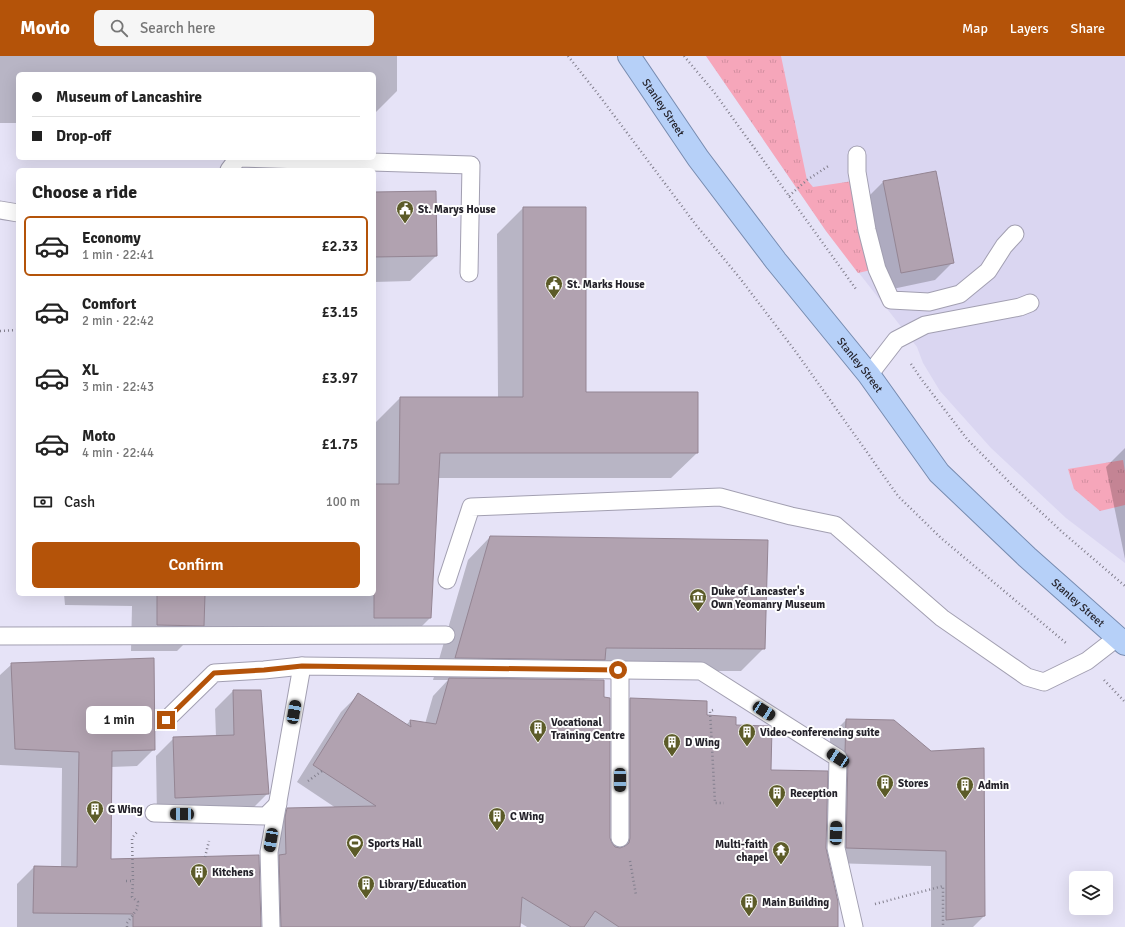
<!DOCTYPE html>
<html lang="en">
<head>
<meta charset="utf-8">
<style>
	:root { --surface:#fff; --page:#f6f6f6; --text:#222; --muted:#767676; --line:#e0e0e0; --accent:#b45309 }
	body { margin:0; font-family:Signika,sans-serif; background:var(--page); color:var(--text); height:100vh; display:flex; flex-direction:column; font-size:15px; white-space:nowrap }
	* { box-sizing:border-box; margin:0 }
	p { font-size:13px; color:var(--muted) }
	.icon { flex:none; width:22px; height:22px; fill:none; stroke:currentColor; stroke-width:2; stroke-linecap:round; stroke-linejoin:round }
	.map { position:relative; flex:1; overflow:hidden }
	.side { position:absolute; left:16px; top:112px; width:360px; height:428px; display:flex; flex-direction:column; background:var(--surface); border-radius:6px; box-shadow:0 4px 16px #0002 }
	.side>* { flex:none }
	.hud { position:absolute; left:16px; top:16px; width:360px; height:88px; border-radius:6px; box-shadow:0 4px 16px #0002; display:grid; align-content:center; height:88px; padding:0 16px; background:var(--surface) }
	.fabs { position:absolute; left:1069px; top:815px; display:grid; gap:8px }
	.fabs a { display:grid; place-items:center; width:44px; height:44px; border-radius:6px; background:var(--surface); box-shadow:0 4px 16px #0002; font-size:20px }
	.end { position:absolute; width:18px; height:18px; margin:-9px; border:5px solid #b45309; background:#fff; box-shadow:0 0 0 2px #fff }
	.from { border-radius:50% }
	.bubble { position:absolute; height:28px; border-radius:6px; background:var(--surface); box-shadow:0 4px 16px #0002; font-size:13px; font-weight:600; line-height:28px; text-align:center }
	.car { position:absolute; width:12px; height:24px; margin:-12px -6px; border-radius:5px; box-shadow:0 0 3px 1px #0007; background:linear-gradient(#222 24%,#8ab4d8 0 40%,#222 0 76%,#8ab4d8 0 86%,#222 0) }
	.hud b { display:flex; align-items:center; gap:14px; height:38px; font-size:15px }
	.hud b+b { border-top:1px solid var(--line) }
	.hud i { width:10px; height:10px; background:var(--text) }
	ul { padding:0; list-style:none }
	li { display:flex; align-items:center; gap:12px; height:60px; margin:0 8px 6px; padding:0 8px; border:2px solid transparent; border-radius:6px }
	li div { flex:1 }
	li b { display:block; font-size:15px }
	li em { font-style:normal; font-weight:600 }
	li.on { border-color:var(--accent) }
	li>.icon { width:36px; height:36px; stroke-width:1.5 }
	h2 { padding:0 16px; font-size:18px; line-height:48px }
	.pay { display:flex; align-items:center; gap:10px; height:44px; padding:0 16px; font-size:15px }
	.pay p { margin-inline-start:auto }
	.action { display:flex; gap:8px; margin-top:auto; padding:8px 16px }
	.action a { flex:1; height:46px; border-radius:6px; background:var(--accent); color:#fff; font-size:16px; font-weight:600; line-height:46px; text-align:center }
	header { display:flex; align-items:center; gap:24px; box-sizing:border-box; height:56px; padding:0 20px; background:var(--accent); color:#fff }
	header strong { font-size:19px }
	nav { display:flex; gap:22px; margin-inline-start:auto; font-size:14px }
	.search { width:280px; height:36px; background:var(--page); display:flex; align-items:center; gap:10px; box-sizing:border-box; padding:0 14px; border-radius:6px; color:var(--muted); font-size:15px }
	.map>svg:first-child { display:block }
</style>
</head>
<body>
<header>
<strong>Movio</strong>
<div class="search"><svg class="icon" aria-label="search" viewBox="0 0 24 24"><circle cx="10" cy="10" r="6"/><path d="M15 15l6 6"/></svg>Search here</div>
<nav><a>Map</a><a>Layers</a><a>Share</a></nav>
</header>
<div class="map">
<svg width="1125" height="871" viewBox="0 0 1125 871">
	<defs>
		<pattern id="grass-tufts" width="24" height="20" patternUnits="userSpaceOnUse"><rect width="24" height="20" fill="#f6a6ba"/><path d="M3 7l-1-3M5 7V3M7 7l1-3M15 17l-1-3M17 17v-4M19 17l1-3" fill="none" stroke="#d38fa0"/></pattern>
	</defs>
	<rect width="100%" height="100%" fill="#e6e3f7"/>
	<path fill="#dad6f1" d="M706 0H1125V507L1066 462 991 392 940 335 923 307 917 291 826 175Z"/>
	<g fill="url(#grass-tufts)">
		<path d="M706 0H781L807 124 813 131 853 125 871 214 858 217 826 175Z"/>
		<path d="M1123 404 1125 416V449L1100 455 1074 433 1068 413Z"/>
	</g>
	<g fill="#0003">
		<path d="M0 0H397V35L374 58V18H18V67H0Z"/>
		<path d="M935 116 953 206 935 224 883 235 865 144 883 126Z"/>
		<path d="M374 137 436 200 410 225 374 226Z"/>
		<path d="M523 152 585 337 697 397 671 422H437L430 562 404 588H184L177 595H131L132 550 65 549 64 538H374V368L400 342H498L497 178Z"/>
		<path d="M1125 392V503L1106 411Z"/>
		<path d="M490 481 764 592 741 615H593L583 625 609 782 613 790V660L630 643 706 660 735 670 770 715 825 792 837 871H527L519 866V871H264L270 770 287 753 336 752 297 726 341 656 358 639 406 669 410 665 425 668 433 640 448 624H433L468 504Z"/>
		<path d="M12 608 154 693 137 710 111 711 110 804 260 871H17V828L34 811 61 812 62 712 0 709V619Z"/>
		<path d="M233 635 268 737 250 755 157 760 156 700 174 682 216 681 215 653Z"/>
		<path d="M846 664 894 665 984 860 973 871H931V810L831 807 830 680Z"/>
	</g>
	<g fill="#b1a2b0" stroke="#948593">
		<path d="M936 115 954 207 901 217 883 125Z"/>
		<path d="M436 135 437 200 374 201V136Z"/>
		<path d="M523 151H586V336H698V397H440L431 562H374V428H399L400 341H523Z"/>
		<path d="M490 480 768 484 765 593 606 592 605 604 455 602Z"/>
		<path d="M157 538H205L204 570 157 569Z"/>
		<path d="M154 602 155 694 112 695 111 803 259 799 261 871H133V858L33 857 34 810 77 811 79 696 15 693 11 607Z"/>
		<path d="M449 622 604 624V641L610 642V782L612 787 615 791 620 792 625 790 629 787 630 782V642L707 645V659L736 661V669L768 670 772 672 771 714 828 715 826 792 838 846V871H619L595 855 584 871H571L522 841 520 871H281L279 799 286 798 285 761 287 752 376 750 313 709 358 637 411 671 410 664 436 668Z"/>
		<path d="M233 634H261L269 738 175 742 173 681 234 679Z"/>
		<path d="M846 663 894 664 931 695 984 692 985 860 946 864V795L846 792 848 702 845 696Z"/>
	</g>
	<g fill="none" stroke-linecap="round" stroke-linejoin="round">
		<g stroke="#a29fb1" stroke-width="19">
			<g id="service">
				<path d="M857 99V116L867 174 877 213 891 244 929 246 960 238 988 215 1004 190 1015 178"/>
				<path d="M229 114 238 102 471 109 469 217"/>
				<path d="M0 154 18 157"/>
				<path d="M869 319 896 284 925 269 1020 251 1030 247"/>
				<path d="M447 524 471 451 720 441 791 460 835 469 942 562 1027 621 1044 626 1087 605 1118 581"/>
				<path d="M0 580 446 579"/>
				<path d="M618 614 620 620V782"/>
				<path d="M166 664 214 617 264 614 302 610"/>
				<path d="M154 757 266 760 278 748"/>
				<path d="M271 871 269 796 302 610 701 615 838 702 836 792 854 871"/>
			</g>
		</g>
		<g stroke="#778baf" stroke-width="24">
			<g id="trunk">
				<path id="s1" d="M629 0 698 102 776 205 869 319 939 417 1027 501 1125 588"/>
			</g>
		</g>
		<g stroke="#827f8d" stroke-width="2.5" stroke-dasharray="1 3" stroke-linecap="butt">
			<path d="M568 0 598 38 696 169 739 221 796 296 898 440 941 482 1066 587"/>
			<path d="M684 0 714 36 856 233"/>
			<path d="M789 140 807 124 830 109"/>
			<path d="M0 275 18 274"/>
			<path d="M911 308 922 324 967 383 1012 429 1061 475 1125 530"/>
			<path d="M1104 624 1125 646"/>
			<path d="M713 654 710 655 715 747H724"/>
			<path d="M308 725 322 715"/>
			<path d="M205 801 209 785"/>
			<path d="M630 805 636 839"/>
			<path d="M126 825H133L132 782 137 776"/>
			<path d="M875 848 943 830V871"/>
			<path d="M127 871V867L137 853 138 846 132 841 133 825"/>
		</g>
		<use href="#service" stroke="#fff" stroke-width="17"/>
		<use href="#trunk" stroke="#b6d0f8" stroke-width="22"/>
	</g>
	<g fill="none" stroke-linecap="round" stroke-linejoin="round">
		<path stroke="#b45309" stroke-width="5" d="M166 664 214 617 264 614 302 610 618 614"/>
	</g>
	<defs>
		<g id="civic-pin" transform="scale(0.9)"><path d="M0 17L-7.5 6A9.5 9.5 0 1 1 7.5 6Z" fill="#5c5b28" stroke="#fff"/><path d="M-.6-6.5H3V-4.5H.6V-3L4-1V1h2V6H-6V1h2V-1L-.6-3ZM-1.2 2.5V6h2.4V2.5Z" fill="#fff"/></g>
		<g id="museum-pin" transform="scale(0.9)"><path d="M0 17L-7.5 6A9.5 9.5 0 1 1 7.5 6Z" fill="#5c5b28" stroke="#fff"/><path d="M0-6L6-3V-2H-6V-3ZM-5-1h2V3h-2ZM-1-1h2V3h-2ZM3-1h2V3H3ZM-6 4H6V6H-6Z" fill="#fff"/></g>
		<g id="building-pin" transform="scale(0.9)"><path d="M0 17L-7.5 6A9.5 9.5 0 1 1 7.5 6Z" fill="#5c5b28" stroke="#fff"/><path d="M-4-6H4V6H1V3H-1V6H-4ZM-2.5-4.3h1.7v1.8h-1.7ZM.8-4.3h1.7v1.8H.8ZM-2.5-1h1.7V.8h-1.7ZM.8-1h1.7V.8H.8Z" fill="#fff"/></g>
		<g id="stadium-pin" transform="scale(0.9)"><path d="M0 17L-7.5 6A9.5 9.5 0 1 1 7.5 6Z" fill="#5c5b28" stroke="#fff"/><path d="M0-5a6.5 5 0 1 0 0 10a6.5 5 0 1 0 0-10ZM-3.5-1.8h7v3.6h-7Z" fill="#fff"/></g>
		<g id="temple-pin" transform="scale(0.9)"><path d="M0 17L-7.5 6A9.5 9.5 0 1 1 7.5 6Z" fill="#5c5b28" stroke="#fff"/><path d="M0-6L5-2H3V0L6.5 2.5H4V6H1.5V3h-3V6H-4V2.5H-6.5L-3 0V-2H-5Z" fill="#fff"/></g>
	</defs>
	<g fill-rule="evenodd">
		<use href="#civic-pin" x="405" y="153"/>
		<use href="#civic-pin" x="554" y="228"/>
		<use href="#museum-pin" x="698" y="541"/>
		<use href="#building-pin" x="538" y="672"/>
		<use href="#building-pin" x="747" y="676"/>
		<use href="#building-pin" x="672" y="686"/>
		<use href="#building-pin" x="885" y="727"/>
		<use href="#building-pin" x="965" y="729"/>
		<use href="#building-pin" x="777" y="737"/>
		<use href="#building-pin" x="95" y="753"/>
		<use href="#building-pin" x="497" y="760"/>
		<use href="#stadium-pin" x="355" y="787"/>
		<use href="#temple-pin" x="781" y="794"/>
		<use href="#building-pin" x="199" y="816"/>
		<use href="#building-pin" x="366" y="828"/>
		<use href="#building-pin" x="749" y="846"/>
	</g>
	<g text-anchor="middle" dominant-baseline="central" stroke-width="4" stroke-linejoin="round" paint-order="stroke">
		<g font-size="11" fill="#24222a" stroke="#fff">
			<text stroke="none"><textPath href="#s1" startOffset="62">Stanley Street</textPath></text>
			<text stroke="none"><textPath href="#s1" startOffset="386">Stanley Street</textPath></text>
			<text stroke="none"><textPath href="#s1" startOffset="710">Stanley Street</textPath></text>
		</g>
		<g font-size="11" font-weight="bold" fill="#24222a" stroke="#fff" text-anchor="start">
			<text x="418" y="153">St. Marys House</text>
			<text x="567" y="228">St. Marks House</text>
			<text x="711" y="535">Duke of Lancaster's<tspan x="711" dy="13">Own Yeomanry Museum</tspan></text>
			<text x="551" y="666">Vocational<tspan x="551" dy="13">Training Centre</tspan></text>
			<text x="760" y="676">Video-conferencing suite</text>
			<text x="685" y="686">D Wing</text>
			<text x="898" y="727">Stores</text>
			<text x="978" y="729">Admin</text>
			<text x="790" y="737">Reception</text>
			<text x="108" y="753">G Wing</text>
			<text x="510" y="760">C Wing</text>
			<text x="368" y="787">Sports Hall</text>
			<text x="768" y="788" text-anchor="end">Multi-faith<tspan x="768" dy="13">chapel</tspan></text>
			<text x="212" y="816">Kitchens</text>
			<text x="379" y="828">Library/Education</text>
			<text x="762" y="846">Main Building</text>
		</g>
	</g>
</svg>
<div class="fabs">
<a><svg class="icon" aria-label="layers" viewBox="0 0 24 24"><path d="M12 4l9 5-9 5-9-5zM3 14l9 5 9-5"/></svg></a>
</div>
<i class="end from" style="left:618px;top:614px"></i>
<i class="end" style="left:166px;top:664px"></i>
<div class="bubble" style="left:86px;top:650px;width:66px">1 min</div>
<i class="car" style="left:764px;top:655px;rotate:123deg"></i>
<i class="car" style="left:294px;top:656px;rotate:10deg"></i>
<i class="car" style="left:838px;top:702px;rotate:303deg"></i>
<i class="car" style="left:620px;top:724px;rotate:180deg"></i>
<i class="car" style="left:182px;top:758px;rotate:271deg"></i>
<i class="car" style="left:836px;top:777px;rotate:2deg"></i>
<i class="car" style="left:271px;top:784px;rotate:190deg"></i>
<div class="hud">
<b><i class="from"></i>Museum of Lancashire</b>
<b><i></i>Drop-off</b>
</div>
<section class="side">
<h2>Choose a ride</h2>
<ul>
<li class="on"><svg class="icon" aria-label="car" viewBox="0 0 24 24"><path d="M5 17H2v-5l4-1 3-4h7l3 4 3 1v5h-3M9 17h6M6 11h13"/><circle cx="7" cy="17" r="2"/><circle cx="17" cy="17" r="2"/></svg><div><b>Economy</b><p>1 min · 22:41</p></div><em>£2.33</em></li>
<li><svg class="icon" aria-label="car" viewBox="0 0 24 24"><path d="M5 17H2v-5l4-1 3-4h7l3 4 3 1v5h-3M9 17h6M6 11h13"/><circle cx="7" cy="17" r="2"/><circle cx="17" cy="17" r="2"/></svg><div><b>Comfort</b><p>2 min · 22:42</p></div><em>£3.15</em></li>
<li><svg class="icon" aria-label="car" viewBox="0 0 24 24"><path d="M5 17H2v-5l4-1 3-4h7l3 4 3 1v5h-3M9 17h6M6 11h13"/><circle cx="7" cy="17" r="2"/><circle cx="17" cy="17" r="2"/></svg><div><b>XL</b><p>3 min · 22:43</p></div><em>£3.97</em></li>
<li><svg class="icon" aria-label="car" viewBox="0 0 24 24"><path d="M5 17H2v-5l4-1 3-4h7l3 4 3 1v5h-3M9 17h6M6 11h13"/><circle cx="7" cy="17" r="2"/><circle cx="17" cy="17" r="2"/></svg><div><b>Moto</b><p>4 min · 22:44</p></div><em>£1.75</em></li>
</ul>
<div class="pay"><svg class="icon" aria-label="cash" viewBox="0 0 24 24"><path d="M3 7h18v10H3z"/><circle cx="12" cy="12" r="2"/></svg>Cash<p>100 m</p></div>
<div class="action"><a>Confirm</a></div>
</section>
</div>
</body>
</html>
